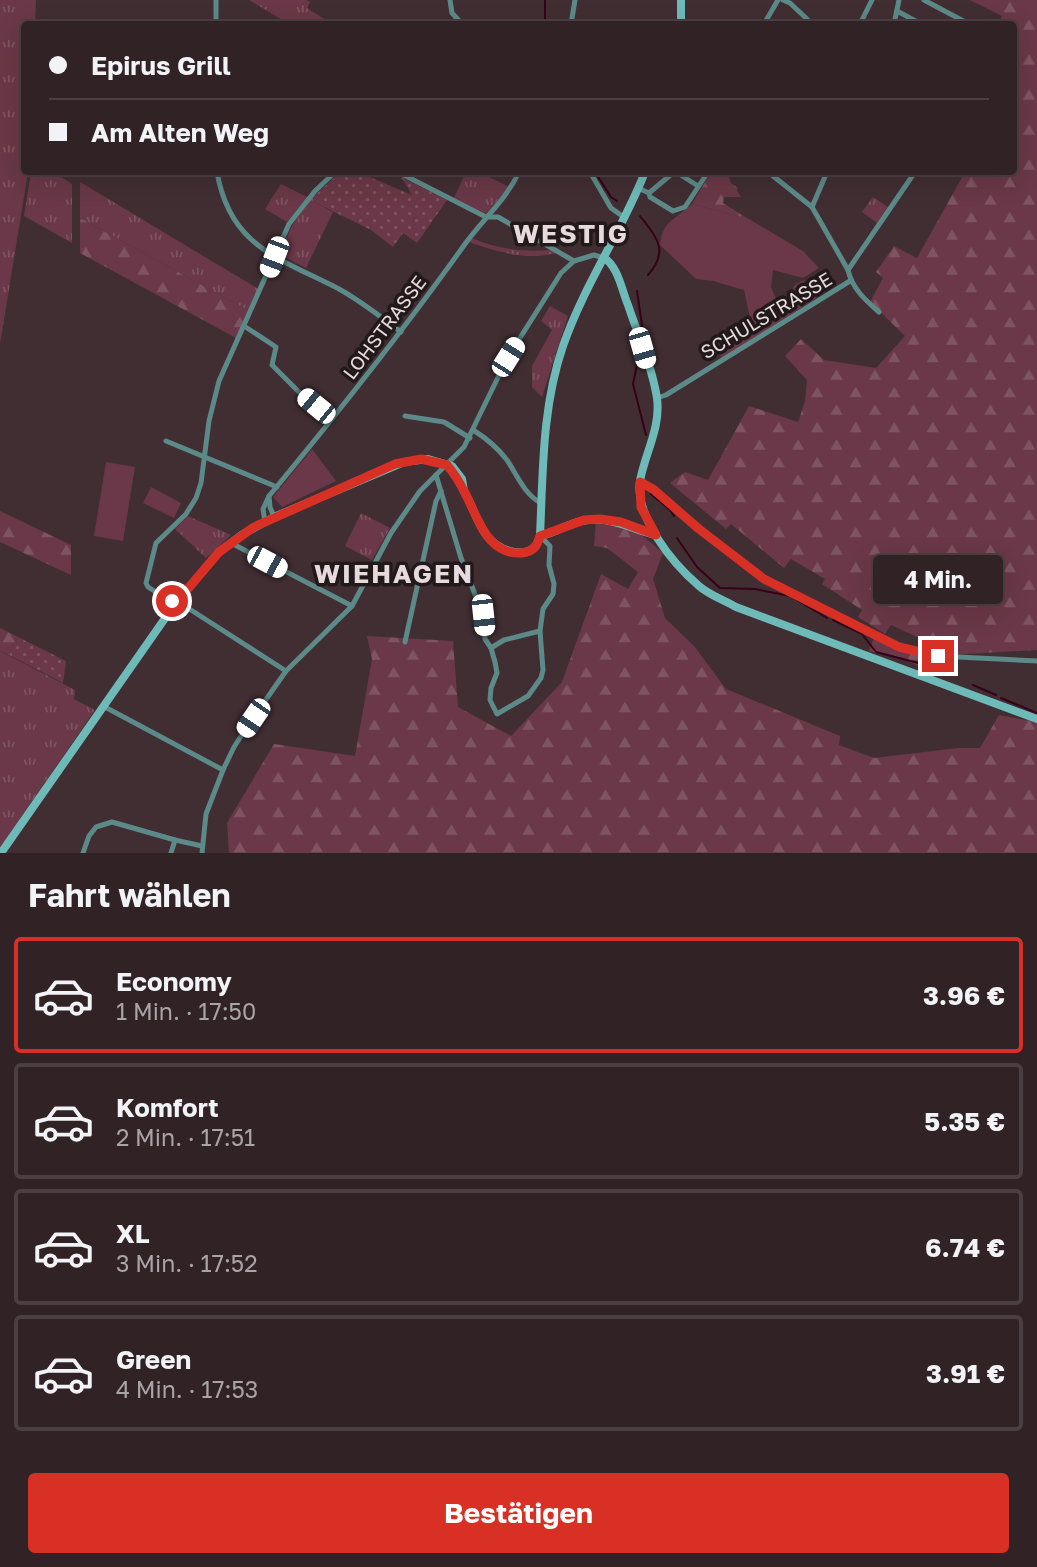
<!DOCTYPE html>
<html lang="de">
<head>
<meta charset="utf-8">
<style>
	:root { --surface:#312226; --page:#392a2e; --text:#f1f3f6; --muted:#a8a4a7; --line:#4c3f43; --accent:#d93025 }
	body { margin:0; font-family:"Golos Text",sans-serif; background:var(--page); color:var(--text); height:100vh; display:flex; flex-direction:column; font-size:26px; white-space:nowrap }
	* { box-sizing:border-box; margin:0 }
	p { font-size:23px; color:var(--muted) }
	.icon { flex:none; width:38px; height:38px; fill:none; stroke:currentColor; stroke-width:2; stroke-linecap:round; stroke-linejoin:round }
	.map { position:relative; height:853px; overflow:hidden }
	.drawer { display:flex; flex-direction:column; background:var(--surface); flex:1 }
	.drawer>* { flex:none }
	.guide { position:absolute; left:21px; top:21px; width:996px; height:154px; border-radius:7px; box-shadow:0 7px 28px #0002,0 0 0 2px var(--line); display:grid; align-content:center; height:154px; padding:0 28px; background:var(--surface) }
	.end { position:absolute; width:32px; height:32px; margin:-16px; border:9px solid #d93025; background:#fff; box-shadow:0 0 0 4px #fff }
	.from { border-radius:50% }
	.bubble { position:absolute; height:49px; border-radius:7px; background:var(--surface); box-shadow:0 7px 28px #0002,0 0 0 2px var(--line); font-size:23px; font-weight:700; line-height:49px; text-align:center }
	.car { position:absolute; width:21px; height:42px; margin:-21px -10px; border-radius:9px; box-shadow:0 0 5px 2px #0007; background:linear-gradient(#fff 24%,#345 0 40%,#fff 0 76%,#345 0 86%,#fff 0) }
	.guide b { display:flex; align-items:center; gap:24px; height:66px; font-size:26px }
	.guide b+b { border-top:2px solid var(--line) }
	.guide i { width:18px; height:18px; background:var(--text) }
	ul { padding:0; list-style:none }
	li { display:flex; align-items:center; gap:21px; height:116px; margin:0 14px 10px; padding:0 14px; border:4px solid var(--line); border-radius:7px }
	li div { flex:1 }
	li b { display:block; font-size:26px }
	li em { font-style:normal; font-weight:700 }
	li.selected { border-color:var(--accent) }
	li>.icon { width:63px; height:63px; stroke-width:1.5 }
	h2 { padding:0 28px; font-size:32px; line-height:84px }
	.button { display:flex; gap:14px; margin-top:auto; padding:14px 28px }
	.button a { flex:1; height:80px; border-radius:7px; background:var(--accent); color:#fff; font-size:28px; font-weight:700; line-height:80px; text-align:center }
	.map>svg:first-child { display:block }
</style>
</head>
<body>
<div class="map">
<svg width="1037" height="853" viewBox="0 0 1037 853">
	<defs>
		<pattern id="grass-tufts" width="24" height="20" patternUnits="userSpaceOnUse" patternTransform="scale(1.75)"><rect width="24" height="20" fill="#6a3848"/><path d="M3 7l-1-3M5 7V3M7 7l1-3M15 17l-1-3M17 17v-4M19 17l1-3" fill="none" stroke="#7f5462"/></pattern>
		<pattern id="forest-firs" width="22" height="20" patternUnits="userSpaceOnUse" patternTransform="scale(1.75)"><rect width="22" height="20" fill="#6a3848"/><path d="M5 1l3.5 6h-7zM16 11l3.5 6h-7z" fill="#7f5462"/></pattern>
		<pattern id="garden-dots" width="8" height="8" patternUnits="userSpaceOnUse" patternTransform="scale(1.75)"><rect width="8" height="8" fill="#6a3848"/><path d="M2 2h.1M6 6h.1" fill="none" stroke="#7f5462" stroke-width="1.8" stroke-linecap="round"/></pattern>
	</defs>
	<rect width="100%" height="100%" fill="#412e33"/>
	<g fill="url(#grass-tufts)">
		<path d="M0 0H36L35 24H24V172H28L0 344Z"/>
		<path d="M249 0H306L310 2 307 8 332 24H289Z"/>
		<path d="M31 172H53L72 184V243L24 216Z"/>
		<path d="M466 172H479L509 187 486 214 454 198Z"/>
		<path d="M80 182 260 290 249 311 80 218Z"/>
		<path d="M281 184 307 197 287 222 265 209Z"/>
		<path d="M873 197 888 207 877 223 862 212Z"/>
		<path d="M310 200 333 212 306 268 279 254 292 226Z"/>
		<path d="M472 238C499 250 524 252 553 250L556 253C526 261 498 252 469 242Z"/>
		<path d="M550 306 568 316 542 397 532 387V366L552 330 541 321Z"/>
		<path d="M361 513 390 528 372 560 345 546Z"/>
		<path d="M188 516 231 535 206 558 175 529Z"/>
		<path d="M0 651 75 690 74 699 95 710 0 848Z"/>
	</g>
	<g fill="url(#forest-firs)">
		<path d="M970 0H1037V650L947 655 940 675 905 660 869 651 875 635 921 654 926 641 891 625 885 634 858 617 862 610 822 584 825 579 791 559 784 568 731 524 726 529 670 483 685 472 708 480 749 406 798 422 805 401 807 380 785 356 801 339 824 360 876 368 905 336 870 302 883 278 876 272 894 246 917 258 965 172H1013V24H998L1002 16Z"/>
		<path d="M711 172H730L728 175 731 183 738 188 737 191 741 197H724L723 203 742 215 741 217 692 204Z"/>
		<path d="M80 218 249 311 236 338 80 253Z"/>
		<path d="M0 511 71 545V575L0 542Z"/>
		<path d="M596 521 637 531 663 553 653 579 665 618 694 646 726 689 840 736 839 745 874 758 958 748H980L999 715 1037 722V853H229L227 823 274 744 355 756 372 659 367 636 453 641 458 707 511 736 562 682 601 574 628 589 638 572 607 548 594 546Z"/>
		<path d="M0 628 18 637 9 655 0 651Z"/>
	</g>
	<g fill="#6a3848">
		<path d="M692 204 741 217 742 215 803 251 819 268 803 278 773 270 771 287 776 299 791 302 794 286 803 280 816 298 721 359 718 337 750 318 744 290 713 281 696 279 660 245C663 219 676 220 692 204Z"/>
		<path d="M312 449 336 481 282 507 273 497Z"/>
		<path d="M106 462 135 467 123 541 94 536Z"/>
		<path d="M151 487 181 503 174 518 143 503Z"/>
	</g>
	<g fill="url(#garden-dots)">
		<path d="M340 172H358L412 195 401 177 447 200 417 243 403 233 393 247 371 230 310 200Z"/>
		<path d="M18 637 66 661 63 683 9 655Z"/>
	</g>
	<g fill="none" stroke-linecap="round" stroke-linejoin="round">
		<g stroke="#370018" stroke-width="2">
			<path d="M545 24V0"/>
			<path d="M595 172 611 197 617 201"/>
			<path d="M640 216C656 237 670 250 648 275"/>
			<path d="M637 291 643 332"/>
			<path d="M639 355 633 384 646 435"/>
			<path d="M651 494 670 510 674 516"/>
			<path d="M677 538 697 567 720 588 755 589 790 596 827 618"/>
			<path d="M833 620 862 634 876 652 922 664 941 673"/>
			<path d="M973 685 996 695"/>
			<path d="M1001 698 1037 713"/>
		</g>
		<g stroke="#5c8a88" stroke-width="5">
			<path d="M216 0V24"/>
			<path d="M450 0 452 13 462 24"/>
			<path d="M783 0 790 3 808 20 806 24"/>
			<path d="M924 0 969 24"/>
			<path d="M897 11 921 24"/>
			<path d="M571 22 582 24"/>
			<path d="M571 24 575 0"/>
			<path d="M764 24 778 0"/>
			<path d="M860 24 872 0"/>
			<path d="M894 24 899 0"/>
			<path d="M217 172C230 247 279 258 339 289 361 301 381 317 401 332"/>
			<path d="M398 172 486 217H498L574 261"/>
			<path d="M590 172 611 208 625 218"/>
			<path d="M676 172 698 186"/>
			<path d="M768 172 812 207 848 270C852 288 865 300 879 312"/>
			<path d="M638 188 649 193 674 172"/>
			<path d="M649 193 650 197 673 211 685 207 708 172"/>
			<path d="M812 207 827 172"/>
			<path d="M848 270 915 172"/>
			<path d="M244 326 276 347 272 365 299 392 332 419"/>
			<path d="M657 398 666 395 850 281"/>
			<path d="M405 416 444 422 470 438"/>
			<path d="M473 430C486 438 497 447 507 460 517 475 524 494 541 503"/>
			<path d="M166 441 277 487"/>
			<path d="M436 475 461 558 483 615 485 639 491 648 495 662 497 673 491 688 490 700 497 714 528 696 541 678 543 670 540 631 543 609 553 594 554 584 549 565 550 546 540 536"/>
			<path d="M640 482 653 489 699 529 764 579 899 647 938 656 1037 661"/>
			<path d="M269 496 270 507 274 517"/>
			<path d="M265 522 263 509 269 496C337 414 403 331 465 244 483 219 506 200 519 172"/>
			<path d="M231 543 352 606"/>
			<path d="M177 601 286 671"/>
			<path d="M175 604 148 587 146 583 156 543 186 514 196 498 201 483 209 421 219 381 289 224 315 191 335 172"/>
			<path d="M405 642 436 501 441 491"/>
			<path d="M491 648 504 640 540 631"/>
			<path d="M103 706 223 770"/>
			<path d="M83 853 89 836 96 827 112 822 175 840 202 846"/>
			<path d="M171 853 175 840"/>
			<path d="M202 853 206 814 223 770 234 747 253 718 286 671 352 606 391 533 420 491 464 447 508 357 561 273 574 261 594 255 604 258"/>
		</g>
		<g stroke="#6ebab8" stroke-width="8">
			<path d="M681 24V0"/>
			<path d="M604 258C618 266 622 291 628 305 638 335 652 367 657 398 661 428 645 453 640 481 635 517 672 563 699 586 709 595 724 600 736 607L1037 719"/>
			<path d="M462 487C477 511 479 543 510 551 521 554 528 553 536 546L540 536C543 471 542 407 563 346 584 285 622 231 645 172"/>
			<path d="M540 536C555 533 567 524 582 521 612 515 629 529 656 535"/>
			<path d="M1 853 175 604 219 552 243 534 274 517 404 462 428 459 452 466 462 479 464 491"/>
		</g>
	</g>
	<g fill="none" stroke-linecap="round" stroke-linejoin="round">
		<path stroke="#d93025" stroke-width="9" d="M172 601 175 604 219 552 254 527 395 464 421 459 447 465C454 473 460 483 465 493 478 517 486 555 522 553 533 552 538 545 540 536L584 520 600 519 621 522 656 535 641 507 640 482 653 489 699 529 764 579 899 647 938 656"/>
	</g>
	<g text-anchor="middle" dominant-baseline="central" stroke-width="7" stroke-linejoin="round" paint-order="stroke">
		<g font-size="19" fill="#e7dade" stroke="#22191b">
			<text transform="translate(766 315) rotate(-31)">SCHULSTRASSE</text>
			<text transform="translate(384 327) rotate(-53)">LOHSTRASSE</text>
		</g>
		<g font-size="26" font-weight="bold" letter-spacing="2" fill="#e7dade" stroke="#22191b">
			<text x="571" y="233">WESTIG</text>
			<text x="394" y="573">WIEHAGEN</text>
		</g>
	</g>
</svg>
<i class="end from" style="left:172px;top:601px"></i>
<i class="end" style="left:938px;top:656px"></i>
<div class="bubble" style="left:873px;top:555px;width:130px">4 Min.</div>
<i class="car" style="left:274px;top:257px;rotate:201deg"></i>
<i class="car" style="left:642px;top:348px;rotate:164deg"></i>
<i class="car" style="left:508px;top:357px;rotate:32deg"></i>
<i class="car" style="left:316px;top:406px;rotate:309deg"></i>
<i class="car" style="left:267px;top:562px;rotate:118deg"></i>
<i class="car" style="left:483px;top:615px;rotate:174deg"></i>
<i class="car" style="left:253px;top:718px;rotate:214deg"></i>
<div class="guide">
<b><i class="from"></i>Epirus Grill</b>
<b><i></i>Am Alten Weg</b>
</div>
</div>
<section class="drawer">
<h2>Fahrt wählen</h2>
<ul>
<li class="selected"><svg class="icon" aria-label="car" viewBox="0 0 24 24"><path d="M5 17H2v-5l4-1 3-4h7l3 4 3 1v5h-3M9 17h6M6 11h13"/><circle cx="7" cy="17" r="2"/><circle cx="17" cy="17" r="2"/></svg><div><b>Economy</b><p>1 Min. · 17:50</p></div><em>3.96 €</em></li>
<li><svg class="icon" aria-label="car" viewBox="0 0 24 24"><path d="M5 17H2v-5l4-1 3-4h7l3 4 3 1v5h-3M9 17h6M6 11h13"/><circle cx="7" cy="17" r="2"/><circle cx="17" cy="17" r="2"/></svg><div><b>Komfort</b><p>2 Min. · 17:51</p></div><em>5.35 €</em></li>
<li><svg class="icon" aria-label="car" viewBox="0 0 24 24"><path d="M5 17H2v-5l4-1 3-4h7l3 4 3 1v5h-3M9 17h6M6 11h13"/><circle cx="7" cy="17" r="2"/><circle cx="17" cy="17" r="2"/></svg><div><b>XL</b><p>3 Min. · 17:52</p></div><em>6.74 €</em></li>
<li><svg class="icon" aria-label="car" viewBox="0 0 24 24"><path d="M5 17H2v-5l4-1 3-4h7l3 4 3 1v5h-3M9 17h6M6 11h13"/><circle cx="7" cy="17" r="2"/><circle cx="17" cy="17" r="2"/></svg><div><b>Green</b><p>4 Min. · 17:53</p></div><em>3.91 €</em></li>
</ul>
<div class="button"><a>Bestätigen</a></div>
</section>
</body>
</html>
